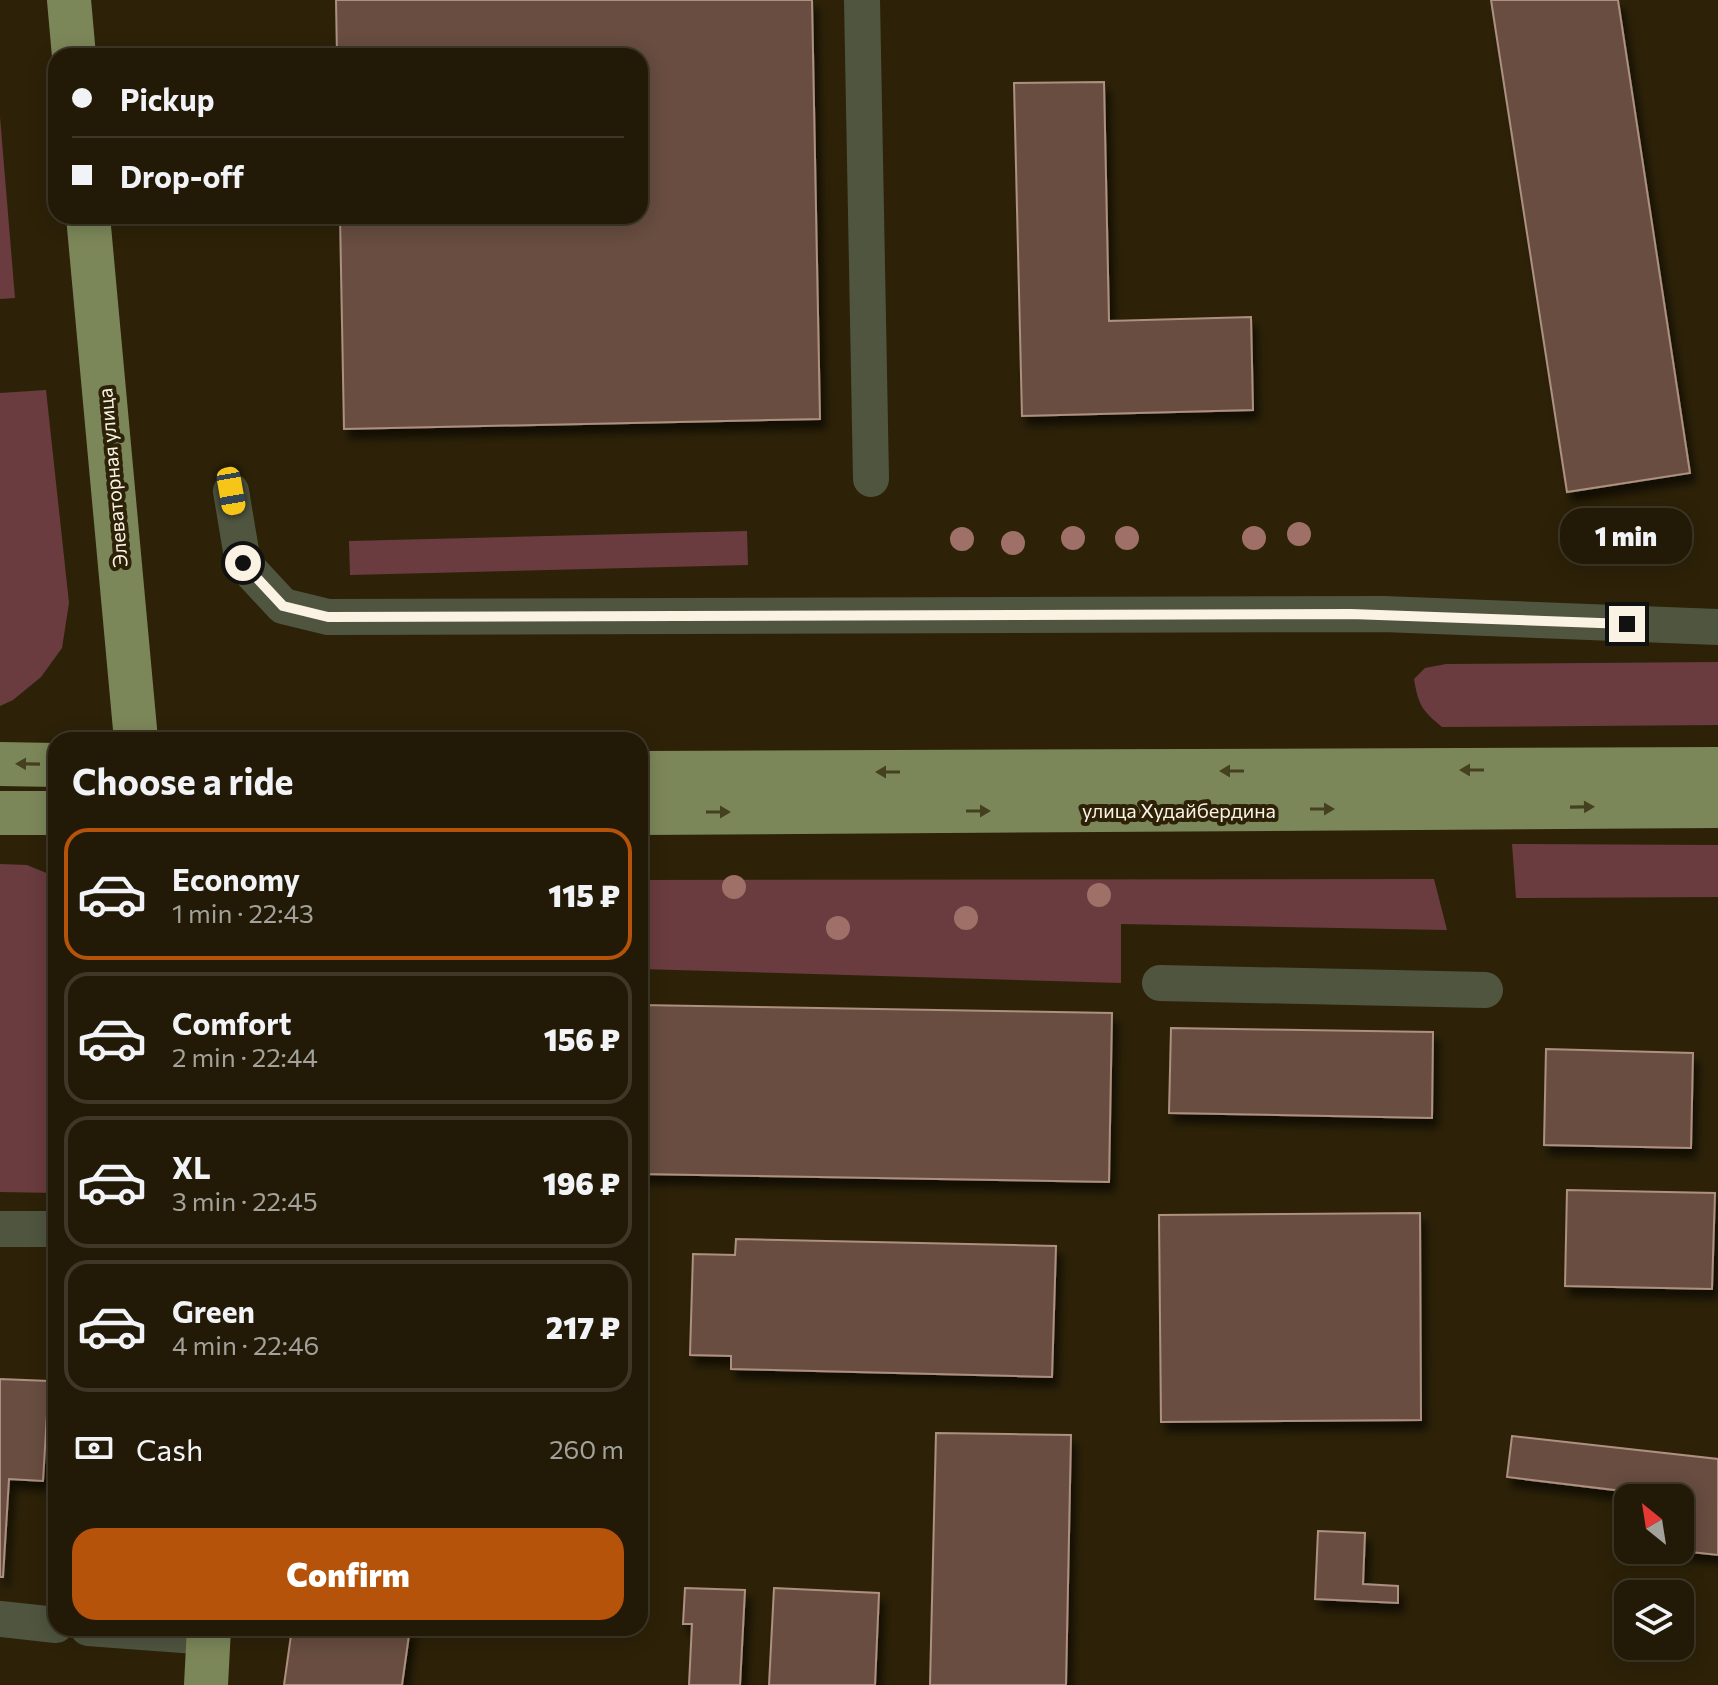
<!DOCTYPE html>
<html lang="en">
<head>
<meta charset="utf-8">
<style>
	:root { --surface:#221a06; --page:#2e2714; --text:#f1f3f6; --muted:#a2a19b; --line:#3f3828; --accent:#b45309 }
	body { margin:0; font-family:Commissioner,sans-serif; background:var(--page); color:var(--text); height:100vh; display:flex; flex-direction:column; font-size:30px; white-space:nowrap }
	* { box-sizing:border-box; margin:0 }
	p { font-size:26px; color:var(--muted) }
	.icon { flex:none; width:44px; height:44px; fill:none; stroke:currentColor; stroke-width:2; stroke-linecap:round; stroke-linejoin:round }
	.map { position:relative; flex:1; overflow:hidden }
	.panel { position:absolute; left:48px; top:732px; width:600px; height:904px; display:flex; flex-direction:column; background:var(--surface); border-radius:24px; box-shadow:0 4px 20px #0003,0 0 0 2px var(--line) }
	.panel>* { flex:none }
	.guide { position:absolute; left:48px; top:48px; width:600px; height:176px; border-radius:24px; box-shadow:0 4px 20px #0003,0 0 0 2px var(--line); display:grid; align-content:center; height:176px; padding:0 24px; background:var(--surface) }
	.needle { width:52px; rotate:330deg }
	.controls { position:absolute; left:1614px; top:1484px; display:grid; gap:16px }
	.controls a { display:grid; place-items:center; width:80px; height:80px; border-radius:16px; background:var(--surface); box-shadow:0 4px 20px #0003,0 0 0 2px var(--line); font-size:40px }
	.end { position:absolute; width:36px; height:36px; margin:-18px; border:10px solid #faf3e4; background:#111; box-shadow:0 0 0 4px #111 }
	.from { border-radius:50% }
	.bubble { position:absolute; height:56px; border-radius:24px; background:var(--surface); box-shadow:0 4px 20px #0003,0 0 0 2px var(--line); font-size:26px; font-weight:800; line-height:56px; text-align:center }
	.car { position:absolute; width:24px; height:48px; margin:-24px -12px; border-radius:10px; box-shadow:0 0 6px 2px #0007; background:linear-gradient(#f5c518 24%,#345 0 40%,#f5c518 0 76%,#345 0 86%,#f5c518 0) }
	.guide b { display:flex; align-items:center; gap:28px; height:76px; font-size:30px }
	.guide b+b { border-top:2px solid var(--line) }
	.guide i { width:20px; height:20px; background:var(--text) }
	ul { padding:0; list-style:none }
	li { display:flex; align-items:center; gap:24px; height:132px; margin:0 16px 12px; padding:0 8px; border:4px solid var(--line); border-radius:24px }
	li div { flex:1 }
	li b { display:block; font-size:30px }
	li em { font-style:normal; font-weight:800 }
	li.on { border-color:var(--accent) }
	li>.icon { width:72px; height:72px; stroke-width:1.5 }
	h2 { padding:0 24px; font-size:36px; line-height:96px }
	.pay { display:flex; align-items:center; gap:20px; height:88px; padding:0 24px; font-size:30px }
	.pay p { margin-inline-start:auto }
	.cta { display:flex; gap:16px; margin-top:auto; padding:16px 24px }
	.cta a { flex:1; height:92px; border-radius:24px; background:var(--accent); color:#fff; font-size:32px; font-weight:800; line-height:92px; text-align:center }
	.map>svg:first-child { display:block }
</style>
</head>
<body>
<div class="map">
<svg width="1718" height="1685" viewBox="0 0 1718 1685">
	<defs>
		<filter id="shadow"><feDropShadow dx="5" dy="9" stdDeviation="4" flood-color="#0009"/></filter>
	</defs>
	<rect width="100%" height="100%" fill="#2d2208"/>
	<g fill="#6a3c3f">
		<path d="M0 117 15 298 0 299Z"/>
		<path d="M46 390 69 603 62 648 41 677 13 700 0 706V393Z"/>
		<path d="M747 531 748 565 350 575 349 541Z"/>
		<path d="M1718 662V725L1442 727C1422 711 1418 704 1414 679L1425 668 1446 664Z"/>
		<path d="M1512 844 1718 845V897L1516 898Z"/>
		<path d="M0 864 27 865 56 877V1193L0 1192Z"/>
		<path d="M1434 879 1447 930 1121 924V983L640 969V880Z"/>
	</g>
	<g fill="#684e3f" stroke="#ad907f" stroke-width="2" filter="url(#shadow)">
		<path d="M336 0H812L820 419 344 429 340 216H640V56H337Z"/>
		<path d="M1491 0H1618L1690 473 1567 492Z"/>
		<path d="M1104 82 1109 321 1251 317 1253 410 1022 416 1014 83Z"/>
		<path d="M640 1005 1112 1013 1109 1182 640 1174Z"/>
		<path d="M1171 1028 1433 1032 1432 1118 1169 1113Z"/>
		<path d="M1546 1049 1693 1053 1691 1148 1544 1145Z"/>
		<path d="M1567 1190 1715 1193 1712 1289 1565 1286Z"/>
		<path d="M1420 1213 1421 1420 1161 1422 1159 1215Z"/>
		<path d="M736 1239 1056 1246 1052 1377 731 1369V1356L690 1355 693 1254 735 1255Z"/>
		<path d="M0 1379 49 1381 43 1481 9 1479 3 1577H0Z"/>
		<path d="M936 1433 1071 1435 1066 1685H930Z"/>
		<path d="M1512 1436 1718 1459V1555L1672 1550H1680V1498L1507 1477Z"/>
		<path d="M1318 1531 1365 1533 1363 1584 1398 1586V1603L1315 1599Z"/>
		<path d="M685 1588 745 1590 740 1685H689L692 1624H683Z"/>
		<path d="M774 1588 879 1593 875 1685H769Z"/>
		<path d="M292 1628H410L402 1685H284Z"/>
	</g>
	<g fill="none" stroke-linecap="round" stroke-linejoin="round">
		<g stroke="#505540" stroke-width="36">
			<path d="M862 0 871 479"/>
			<path d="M231 491 243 563 283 606 328 617 1383 614 1718 627"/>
			<path d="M1160 983 1485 990"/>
			<path d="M0 1229H56"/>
			<path d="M0 1619 56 1625"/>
			<path d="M88 1628 210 1637"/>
		</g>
		<g stroke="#7c8759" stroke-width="44">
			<path d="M69 0 74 56"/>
			<path d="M88 216 136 740"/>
			<path d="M0 764 56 765"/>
			<path d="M640 773 1718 769"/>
			<path d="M0 813H56"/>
			<path d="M640 813 1718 806"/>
			<path d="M206 1685 209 1628"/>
		</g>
	</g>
	<g fill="#9e7067">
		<circle cx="1299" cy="534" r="12"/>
		<circle cx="1073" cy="538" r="12"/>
		<circle cx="1127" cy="538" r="12"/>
		<circle cx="1254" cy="538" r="12"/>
		<circle cx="962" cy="539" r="12"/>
		<circle cx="1013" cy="543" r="12"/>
		<circle cx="734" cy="887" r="12"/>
		<circle cx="1099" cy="895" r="12"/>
		<circle cx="966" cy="918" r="12"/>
		<circle cx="838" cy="928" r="12"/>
	</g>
	<defs><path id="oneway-solid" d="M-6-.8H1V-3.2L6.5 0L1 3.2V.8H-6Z" transform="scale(2)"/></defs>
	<g fill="#454020">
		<use href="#oneway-solid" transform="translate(28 764) rotate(-179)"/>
		<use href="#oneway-solid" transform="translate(1472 770) rotate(180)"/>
		<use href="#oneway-solid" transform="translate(1232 771) rotate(180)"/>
		<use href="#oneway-solid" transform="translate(888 772) rotate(180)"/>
		<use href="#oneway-solid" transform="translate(1582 807) rotate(-1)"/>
		<use href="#oneway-solid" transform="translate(1322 809)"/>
		<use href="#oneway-solid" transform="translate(978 811)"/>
		<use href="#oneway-solid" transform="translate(718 812)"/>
	</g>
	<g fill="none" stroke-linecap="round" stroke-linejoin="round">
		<path stroke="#faf3e4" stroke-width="10" d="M243 563 283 606 328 617 1351 614 1627 624"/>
	</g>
	<g text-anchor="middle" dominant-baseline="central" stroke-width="8" stroke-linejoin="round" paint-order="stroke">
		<g font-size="20" fill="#faf3e4" stroke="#2d2208">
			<text transform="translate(112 478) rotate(-95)">Элеваторная улица</text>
			<text x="1179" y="810">улица Худайбердина</text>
		</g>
	</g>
</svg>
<div class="controls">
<a><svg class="needle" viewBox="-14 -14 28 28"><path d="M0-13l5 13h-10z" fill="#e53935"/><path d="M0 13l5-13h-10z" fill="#a2a19b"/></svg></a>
<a><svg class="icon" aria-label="layers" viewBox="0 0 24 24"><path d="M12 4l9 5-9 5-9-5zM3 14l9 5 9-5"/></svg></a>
</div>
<i class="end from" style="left:243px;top:563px"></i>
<i class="end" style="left:1627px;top:624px"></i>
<div class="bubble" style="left:1560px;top:508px;width:132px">1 min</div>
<i class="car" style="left:231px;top:491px;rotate:170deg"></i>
<div class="guide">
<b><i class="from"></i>Pickup</b>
<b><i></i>Drop-off</b>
</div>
<section class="panel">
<h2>Choose a ride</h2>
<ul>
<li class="on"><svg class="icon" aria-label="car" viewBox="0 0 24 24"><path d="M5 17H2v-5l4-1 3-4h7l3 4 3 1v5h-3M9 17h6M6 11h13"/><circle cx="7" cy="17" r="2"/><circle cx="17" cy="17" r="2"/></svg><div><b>Economy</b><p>1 min · 22:43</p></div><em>115 ₽</em></li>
<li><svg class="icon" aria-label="car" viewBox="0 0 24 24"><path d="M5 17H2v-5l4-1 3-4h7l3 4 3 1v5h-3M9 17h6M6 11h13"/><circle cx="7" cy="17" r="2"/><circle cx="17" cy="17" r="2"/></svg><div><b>Comfort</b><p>2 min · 22:44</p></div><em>156 ₽</em></li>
<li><svg class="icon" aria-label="car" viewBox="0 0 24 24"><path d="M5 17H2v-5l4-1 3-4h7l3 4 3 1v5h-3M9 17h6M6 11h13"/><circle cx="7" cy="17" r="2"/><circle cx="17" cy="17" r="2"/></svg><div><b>XL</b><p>3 min · 22:45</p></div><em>196 ₽</em></li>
<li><svg class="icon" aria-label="car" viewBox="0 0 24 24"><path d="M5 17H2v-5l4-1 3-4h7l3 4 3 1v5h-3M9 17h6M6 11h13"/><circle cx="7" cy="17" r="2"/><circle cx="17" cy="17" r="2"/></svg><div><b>Green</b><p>4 min · 22:46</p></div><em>217 ₽</em></li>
</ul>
<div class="pay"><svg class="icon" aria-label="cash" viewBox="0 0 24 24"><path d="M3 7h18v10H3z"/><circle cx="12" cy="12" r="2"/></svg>Cash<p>260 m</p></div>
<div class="cta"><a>Confirm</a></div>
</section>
</div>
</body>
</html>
